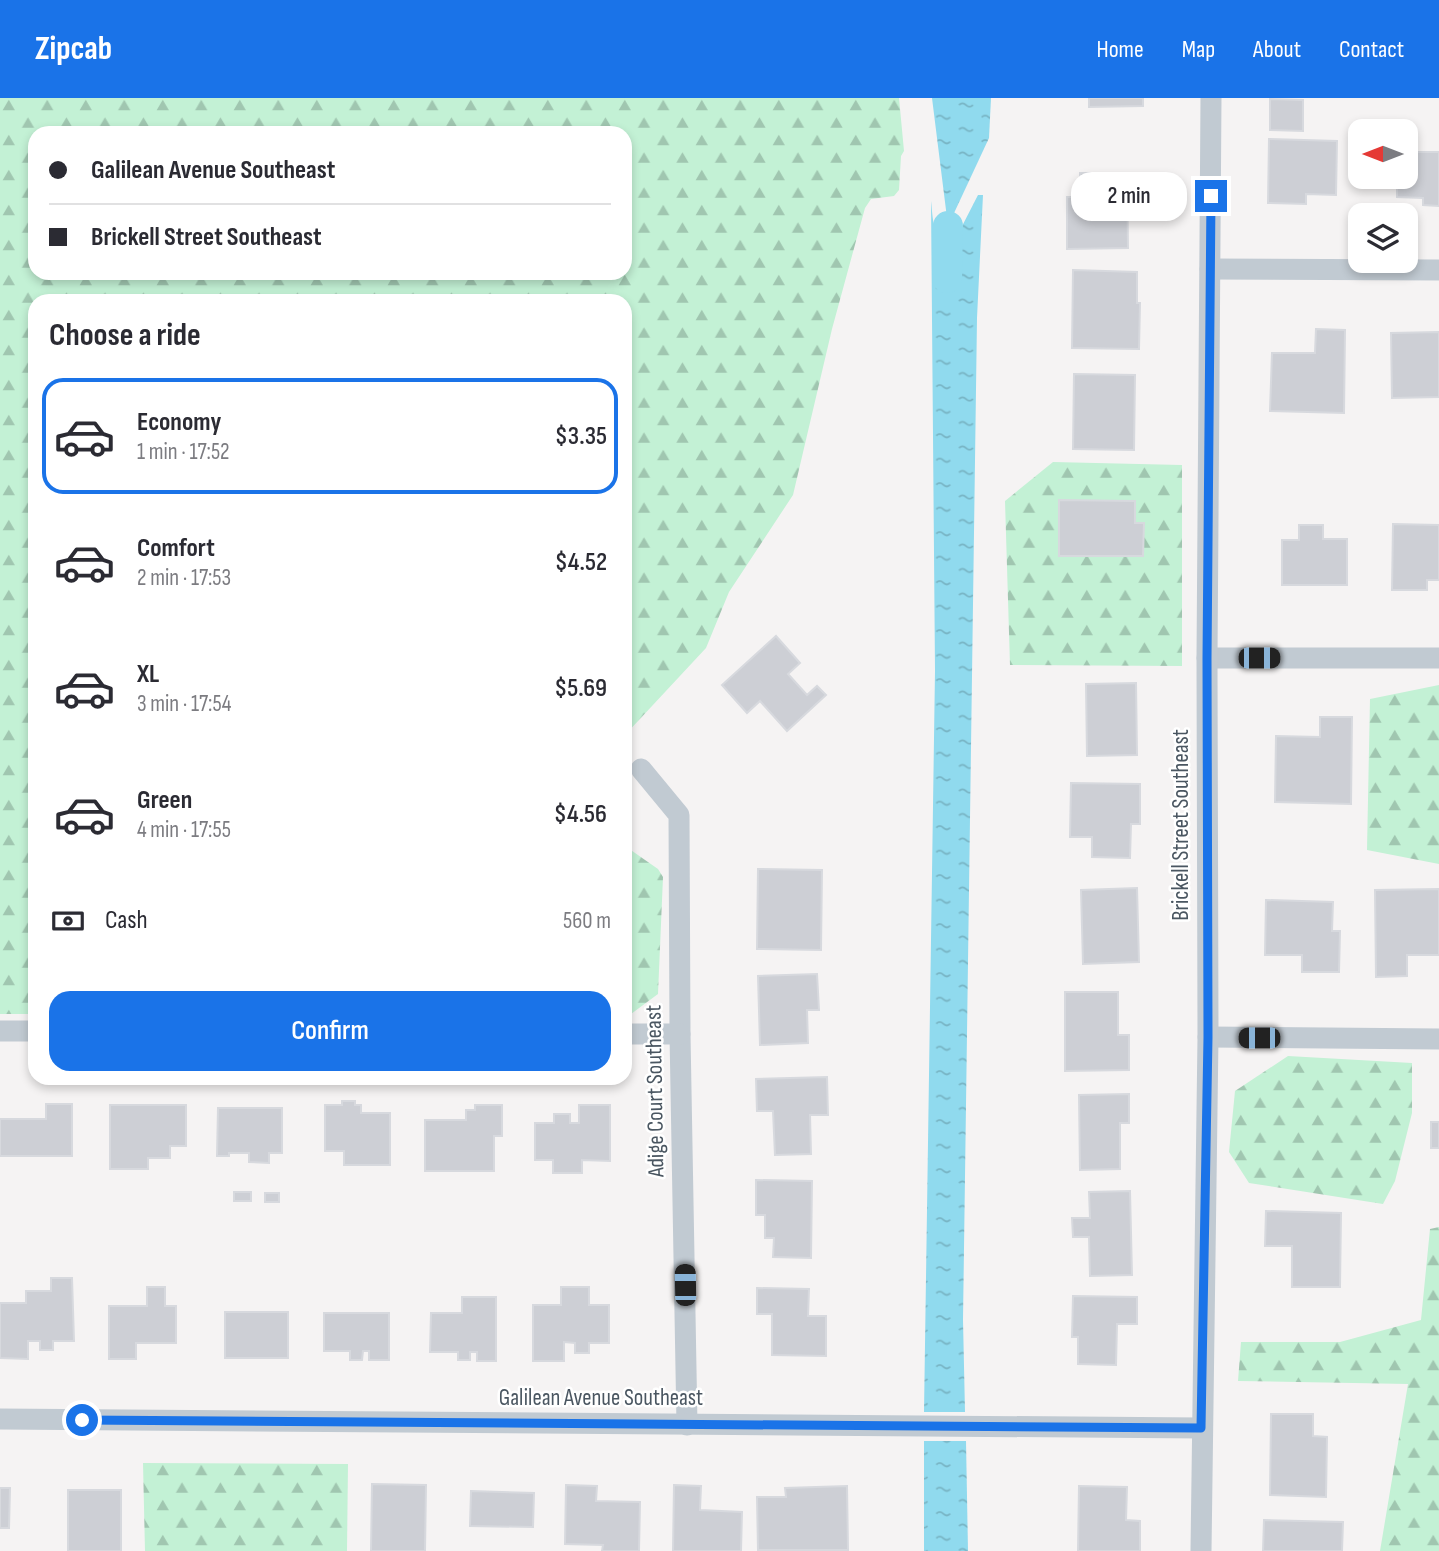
<!DOCTYPE html>
<html lang="en">
<head>
<meta charset="utf-8">
<style>
	:root { --surface:#fff; --page:#f7f7f7; --text:#2b2b33; --muted:#7c7c81; --line:#e1e1e2; --accent:#1a73e8 }
	body { margin:0; font-family:"Sofia Sans Condensed",sans-serif; background:var(--page); color:var(--text); height:100vh; display:flex; flex-direction:column; font-size:26px; white-space:nowrap }
	* { box-sizing:border-box; margin:0 }
	p { font-size:23px; color:var(--muted) }
	.icon { flex:none; width:38px; height:38px; fill:none; stroke:currentColor; stroke-width:2; stroke-linecap:round; stroke-linejoin:round }
	.map { position:relative; flex:1; overflow:hidden }
	.side { position:absolute; left:28px; top:196px; width:604px; height:791px; display:flex; flex-direction:column; background:var(--surface); border-radius:21px; box-shadow:0 4px 10px #0003 }
	.side>* { flex:none }
	.hud { position:absolute; left:28px; top:28px; width:604px; height:154px; border-radius:21px; box-shadow:0 4px 10px #0003; display:grid; align-content:center; height:154px; padding:0 21px; background:var(--surface) }
	.needle { width:46px; rotate:270deg }
	.controls { position:absolute; left:1348px; top:21px; display:grid; gap:14px }
	.controls a { display:grid; place-items:center; width:70px; height:70px; border-radius:14px; background:var(--surface); box-shadow:0 4px 10px #0003; font-size:35px }
	.end { position:absolute; width:32px; height:32px; margin:-16px; border:9px solid #1a73e8; background:#fff; box-shadow:0 0 0 4px #fff }
	.from { border-radius:50% }
	.bubble { position:absolute; height:49px; border-radius:21px; background:var(--surface); box-shadow:0 4px 10px #0003; font-size:23px; font-weight:600; line-height:49px; text-align:center }
	.car { position:absolute; width:21px; height:42px; margin:-21px -10px; border-radius:9px; box-shadow:0 0 5px 2px #0007; background:linear-gradient(#222 24%,#8ab4d8 0 40%,#222 0 76%,#8ab4d8 0 86%,#222 0) }
	.hud b { display:flex; align-items:center; gap:24px; height:66px; font-size:26px }
	.hud b+b { border-top:2px solid var(--line) }
	.hud i { width:18px; height:18px; background:var(--text) }
	ul { padding:0; list-style:none }
	li { display:flex; align-items:center; gap:21px; height:116px; margin:0 14px 10px; padding:0 7px; border:4px solid transparent; border-radius:21px }
	li div { flex:1 }
	li b { display:block; font-size:26px }
	li em { font-style:normal; font-weight:600 }
	li.selected { border-color:var(--accent) }
	li>.icon { width:63px; height:63px; stroke-width:1.5 }
	h2 { padding:0 21px; font-size:32px; line-height:84px }
	.pay { display:flex; align-items:center; gap:18px; height:77px; padding:0 21px; font-size:26px }
	.pay p { margin-inline-start:auto }
	.action { display:flex; gap:14px; margin-top:auto; padding:14px 21px }
	.action a { flex:1; height:80px; border-radius:21px; background:var(--accent); color:#fff; font-size:28px; font-weight:600; line-height:80px; text-align:center }
	header { display:flex; align-items:center; gap:42px; box-sizing:border-box; height:98px; padding:0 35px; background:var(--accent); color:#fff }
	header strong { font-size:33px }
	nav { display:flex; gap:38px; margin-inline-start:auto; font-size:24px }
	.map>svg:first-child { display:block }
</style>
</head>
<body>
<header>
<strong>Zipcab</strong>
<nav><a>Home</a><a>Map</a><a>About</a><a>Contact</a></nav>
</header>
<div class="map">
<svg width="1439" height="1453" viewBox="0 0 1439 1453">
	<defs>
		<pattern id="forest-firs" width="22" height="20" patternUnits="userSpaceOnUse" patternTransform="scale(1.75)"><rect width="22" height="20" fill="#c3f1d5"/><path d="M5 1l3.5 6h-7zM16 11l3.5 6h-7z" fill="#a0c6b0"/></pattern>
		<pattern id="water-ripples" width="26" height="14" patternUnits="userSpaceOnUse" patternTransform="scale(1.75)"><rect width="26" height="14" fill="#90daee"/><path d="M2 4q2-2 4 0t4 0M15 11q2-2 4 0t4 0" fill="none" stroke="#78b4c4"/></pattern>
	</defs>
	<rect width="100%" height="100%" fill="#f5f3f3"/>
	<g fill="url(#forest-firs)" fill-rule="evenodd">
		<path d="M0 0H899L904 53 901 58 899 92 894 98 871 101 865 110 832 231 793 397 729 494 706 550 625 637V203H35V916H0ZM625 35V175H35V35Z"/>
		<path d="M1053 364 1182 367V568L1010 567 1005 403Z"/>
		<path d="M1439 587V766L1367 752 1370 601Z"/>
		<path d="M625 748 658 771 663 779 658 896 631 916H625Z"/>
		<path d="M1288 958 1412 965V1015L1395 1083 1383 1106 1249 1085 1229 1054 1235 993Z"/>
		<path d="M1439 1129V1453H1380L1408 1286 1238 1283 1241 1244H1340L1421 1222 1430 1131Z"/>
		<path d="M143 1365 348 1366 347 1453H145Z"/>
	</g>
	<g fill="url(#water-ripples)">
		<path d="M932 0H991L989 40 948 128Z"/>
		<path d="M978 97H983L977 220 963 1222 965 1314H924L935 573 931 103C933 117 931 134 946 141L958 136Z"/>
		<path d="M924 1343H966L968 1453H924Z"/>
	</g>
	<g fill="none" stroke-linecap="round" stroke-linejoin="round">
		<path stroke="#90daee" stroke-width="30" d="M947 180 948 128"/>
	</g>
	<g fill="#cdcfd5" stroke="#d7d9de" stroke-width="2">
		<path d="M1089 0H1143V8L1089 9Z"/>
		<path d="M1270 1 1303 2V33L1270 32Z"/>
		<path d="M1269 41 1337 43 1336 97 1306 96V106L1268 105Z"/>
		<path d="M1405 54H1439V108L1423 107V100L1397 99V79H1405Z"/>
		<path d="M1080 75H1127L1128 150 1067 151V99H1080Z"/>
		<path d="M1073 172 1137 174V205H1140L1139 251 1072 250Z"/>
		<path d="M1316 231 1345 232 1344 315 1270 313 1272 255H1315Z"/>
		<path d="M1439 234V299L1392 300 1391 235Z"/>
		<path d="M1074 276 1135 277 1134 352 1073 351Z"/>
		<path d="M1059 402 1135 403V425H1144L1143 458H1059Z"/>
		<path d="M1393 426 1439 427V482H1427V492H1392Z"/>
		<path d="M1299 427H1323V441H1347V487H1282V442H1299Z"/>
		<path d="M776 538 800 565 788 576 807 597 817 588 826 597 787 633 760 603 747 615 722 587Z"/>
		<path d="M1136 585 1137 657 1087 658 1086 586Z"/>
		<path d="M1320 619H1352L1351 706 1275 704 1276 638 1320 639Z"/>
		<path d="M1071 685 1140 686V726H1131L1130 760 1092 759V739H1070Z"/>
		<path d="M758 771 822 772 821 852 757 851Z"/>
		<path d="M1137 790 1139 864 1083 866 1081 792Z"/>
		<path d="M1439 791V857H1407V878L1376 879 1375 792Z"/>
		<path d="M1266 802 1333 804 1332 833H1340L1339 874H1302V857H1265Z"/>
		<path d="M817 876 819 912H807L808 945 760 947 758 878Z"/>
		<path d="M1065 894H1118V937H1129V972L1065 973Z"/>
		<path d="M827 979 828 1017H810L811 1056 775 1057 773 1013H757L756 981Z"/>
		<path d="M1129 996V1025H1120V1071L1080 1072 1079 997Z"/>
		<path d="M342 1003H355V1007H361V1015H390V1067H344V1053H325V1007H342Z"/>
		<path d="M46 1006H72V1058H0V1021H46Z"/>
		<path d="M110 1007H186V1048H170V1060H148V1071H110Z"/>
		<path d="M475 1007H502V1038H494V1073H425V1022H466V1012H475Z"/>
		<path d="M579 1007H610V1063L582 1062V1075H553V1062H535V1025H554V1016H570V1025H579Z"/>
		<path d="M218 1010H282V1055H269V1065L249 1064V1055H229V1058H217Z"/>
		<rect x="1431" y="1024" width="8" height="26"/>
		<path d="M756 1082 812 1083 811 1160 773 1159 774 1140H765V1117H756Z"/>
		<path d="M1130 1093 1132 1177 1090 1178 1089 1139H1073L1072 1120H1090L1089 1094Z"/>
		<rect x="234" y="1094" width="17" height="9"/>
		<rect x="265" y="1095" width="14" height="9"/>
		<path d="M1266 1113 1341 1115 1340 1189H1292V1148H1265Z"/>
		<path d="M51 1180H72L74 1243H53V1252H40V1243H28V1261L0 1260V1205H26V1193H51Z"/>
		<path d="M147 1189H165V1208H176V1245H136V1261H109V1208H147Z"/>
		<path d="M561 1189H589V1207H609V1245H589V1255H575V1245L564 1244V1263H533V1207H561Z"/>
		<path d="M757 1190 809 1191 808 1218H826V1258L772 1257V1216H757Z"/>
		<path d="M1073 1198 1137 1199V1226H1117L1116 1267 1078 1266V1239H1072Z"/>
		<path d="M462 1199H496V1263H477V1254H470V1262H458V1254H430L431 1215H462Z"/>
		<rect x="225" y="1214" width="63" height="46"/>
		<path d="M324 1215H389V1262H369V1253H363L362 1262H350V1253H324Z"/>
		<path d="M1271 1316H1313V1338L1327 1339 1326 1399 1270 1397Z"/>
		<path d="M372 1386 426 1387 425 1453H371Z"/>
		<path d="M566 1387 597 1388 596 1403 640 1404 639 1453H602L603 1447 565 1446Z"/>
		<path d="M674 1387 701 1388 700 1412 742 1414 741 1453H673Z"/>
		<path d="M847 1388 848 1452H758L757 1399H786L785 1390Z"/>
		<path d="M1079 1388 1127 1389 1126 1422 1140 1423V1453H1078Z"/>
		<path d="M0 1390H10L9 1430H0Z"/>
		<rect x="68" y="1392" width="53" height="61"/>
		<path d="M471 1393 534 1395 533 1429 470 1428Z"/>
		<path d="M1264 1422 1343 1424 1342 1453H1263Z"/>
	</g>
	<g fill="none" stroke-linecap="round" stroke-linejoin="round">
		<g stroke="#c1cad2" stroke-width="21">
			<path d="M1210 171 1439 172"/>
			<path d="M1207 560H1439"/>
			<path d="M641 671 679 717 680 936 687 1327"/>
			<path d="M0 933H35"/>
			<path d="M625 936H680"/>
			<path d="M1208 939 1439 941"/>
			<path d="M0 1321 1201 1330"/>
			<path d="M1201 1453 1208 939 1207 560 1211 0"/>
		</g>
	</g>
	<g fill="none" stroke-linecap="round" stroke-linejoin="round">
		<path stroke="#1a73e8" stroke-width="9" d="M82 1322 1201 1330 1208 939 1207 560 1211 98"/>
	</g>
	<g text-anchor="middle" dominant-baseline="central" stroke-width="5" stroke-linejoin="round" paint-order="stroke">
		<g font-size="23" fill="#4a5661" stroke="#fff">
			<text transform="translate(1181 727) rotate(-90)">Brickell Street Southeast</text>
			<text transform="translate(655 993) rotate(-91)">Adige Court Southeast</text>
			<text x="601" y="1300">Galilean Avenue Southeast</text>
		</g>
	</g>
</svg>
<div class="controls">
<a><svg class="needle" viewBox="-14 -14 28 28"><path d="M0-13l5 13h-10z" fill="#e53935"/><path d="M0 13l5-13h-10z" fill="#7c7c81"/></svg></a>
<a><svg class="icon" aria-label="layers" viewBox="0 0 24 24"><path d="M12 4l9 5-9 5-9-5zM3 14l9 5 9-5"/></svg></a>
</div>
<i class="end from" style="left:82px;top:1322px"></i>
<i class="end" style="left:1211px;top:98px"></i>
<div class="bubble" style="left:1071px;top:74px;width:116px">2 min</div>
<i class="car" style="left:1259px;top:560px;rotate:90deg"></i>
<i class="car" style="left:1259px;top:940px;rotate:270deg"></i>
<i class="car" style="left:685px;top:1187px;rotate:359deg"></i>
<div class="hud">
<b><i class="from"></i>Galilean Avenue Southeast</b>
<b><i></i>Brickell Street Southeast</b>
</div>
<section class="side">
<h2>Choose a ride</h2>
<ul>
<li class="selected"><svg class="icon" aria-label="car" viewBox="0 0 24 24"><path d="M5 17H2v-5l4-1 3-4h7l3 4 3 1v5h-3M9 17h6M6 11h13"/><circle cx="7" cy="17" r="2"/><circle cx="17" cy="17" r="2"/></svg><div><b>Economy</b><p>1 min · 17:52</p></div><em>$3.35</em></li>
<li><svg class="icon" aria-label="car" viewBox="0 0 24 24"><path d="M5 17H2v-5l4-1 3-4h7l3 4 3 1v5h-3M9 17h6M6 11h13"/><circle cx="7" cy="17" r="2"/><circle cx="17" cy="17" r="2"/></svg><div><b>Comfort</b><p>2 min · 17:53</p></div><em>$4.52</em></li>
<li><svg class="icon" aria-label="car" viewBox="0 0 24 24"><path d="M5 17H2v-5l4-1 3-4h7l3 4 3 1v5h-3M9 17h6M6 11h13"/><circle cx="7" cy="17" r="2"/><circle cx="17" cy="17" r="2"/></svg><div><b>XL</b><p>3 min · 17:54</p></div><em>$5.69</em></li>
<li><svg class="icon" aria-label="car" viewBox="0 0 24 24"><path d="M5 17H2v-5l4-1 3-4h7l3 4 3 1v5h-3M9 17h6M6 11h13"/><circle cx="7" cy="17" r="2"/><circle cx="17" cy="17" r="2"/></svg><div><b>Green</b><p>4 min · 17:55</p></div><em>$4.56</em></li>
</ul>
<div class="pay"><svg class="icon" aria-label="cash" viewBox="0 0 24 24"><path d="M3 7h18v10H3z"/><circle cx="12" cy="12" r="2"/></svg>Cash<p>560 m</p></div>
<div class="action"><a>Confirm</a></div>
</section>
</div>
</body>
</html>
